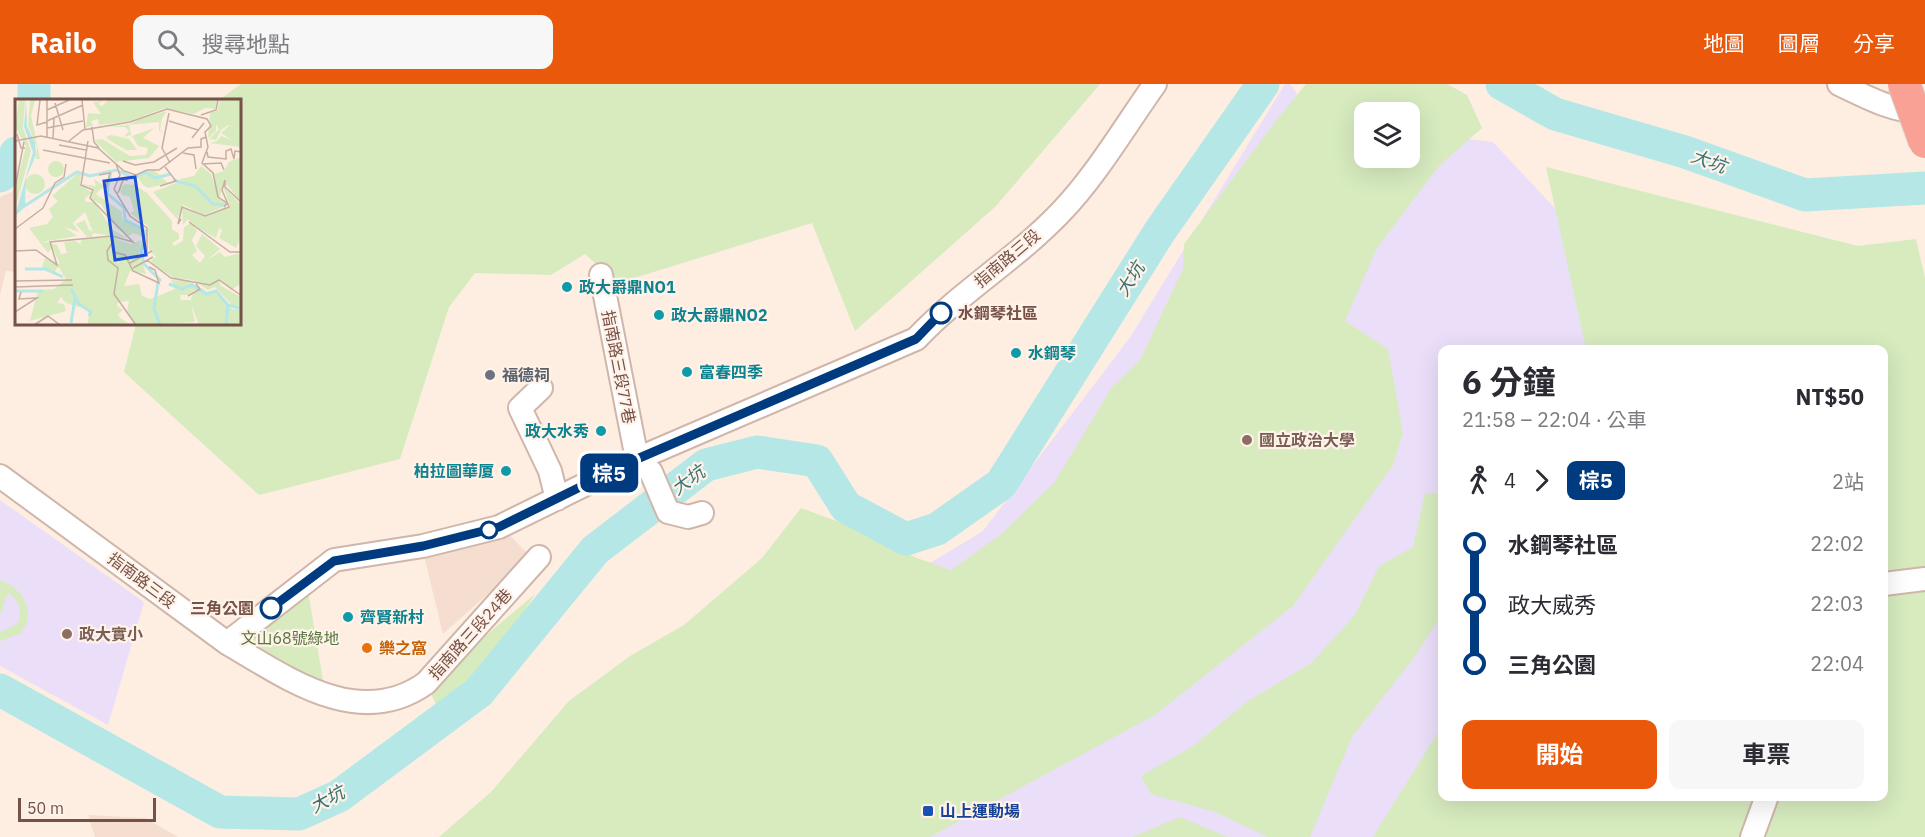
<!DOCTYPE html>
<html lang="zh-TW">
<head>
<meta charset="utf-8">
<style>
  :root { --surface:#fff; --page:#f7f7f7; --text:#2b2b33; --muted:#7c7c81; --accent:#ea580c }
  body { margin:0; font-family:"IBM Plex Sans","Noto Sans TC",sans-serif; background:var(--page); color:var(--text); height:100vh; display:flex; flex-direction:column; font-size:22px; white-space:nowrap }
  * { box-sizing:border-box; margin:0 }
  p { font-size:20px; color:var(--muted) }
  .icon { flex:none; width:33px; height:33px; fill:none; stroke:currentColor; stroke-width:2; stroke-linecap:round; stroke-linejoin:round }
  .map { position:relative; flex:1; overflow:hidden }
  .side { position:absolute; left:1438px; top:261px; width:450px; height:456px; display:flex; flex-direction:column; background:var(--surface); border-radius:12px; box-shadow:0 6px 24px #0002 }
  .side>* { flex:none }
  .badge { padding:0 12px; border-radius:9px; font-size:21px; line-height:39px }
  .buttons { position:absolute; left:1354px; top:18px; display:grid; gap:12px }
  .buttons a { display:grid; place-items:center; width:66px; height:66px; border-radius:12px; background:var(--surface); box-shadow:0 6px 24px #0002; font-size:30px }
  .scale { position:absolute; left:18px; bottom:15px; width:138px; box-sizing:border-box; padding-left:6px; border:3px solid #755147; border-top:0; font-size:16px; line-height:21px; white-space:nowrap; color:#755147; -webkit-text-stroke:4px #fff2e8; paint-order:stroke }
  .map>.badge { position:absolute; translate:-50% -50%; box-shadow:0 0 0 3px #fff }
  .legs { display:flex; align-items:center; gap:9px; height:66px; padding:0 24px; font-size:20px }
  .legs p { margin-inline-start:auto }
  .overview { display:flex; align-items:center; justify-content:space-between; height:102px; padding:0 24px }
  h1 { font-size:33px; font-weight:700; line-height:45px }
  .action { display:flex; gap:12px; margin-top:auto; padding:12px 24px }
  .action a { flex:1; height:69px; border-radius:12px; background:var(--accent); color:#fff; font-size:24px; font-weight:700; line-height:69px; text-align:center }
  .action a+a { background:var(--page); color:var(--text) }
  ul { padding:0 24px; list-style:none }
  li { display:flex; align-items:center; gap:21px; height:60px; font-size:22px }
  li i { display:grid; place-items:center; width:9px; height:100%; margin:0 8px; background:currentColor }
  li i::after { content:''; width:15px; height:15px; margin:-8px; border:4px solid; border-radius:50%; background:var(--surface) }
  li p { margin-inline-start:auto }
  li:first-child i { background:linear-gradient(#0000 50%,currentColor 0) }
  li:last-child i { background:linear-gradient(currentColor 50%,#0000 0) }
  header { display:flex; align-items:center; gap:36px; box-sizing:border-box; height:84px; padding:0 30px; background:var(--accent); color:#fff }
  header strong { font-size:28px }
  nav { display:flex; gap:33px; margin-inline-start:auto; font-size:21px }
  .search { width:420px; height:54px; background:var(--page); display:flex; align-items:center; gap:15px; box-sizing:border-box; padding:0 21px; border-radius:12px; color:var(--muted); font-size:22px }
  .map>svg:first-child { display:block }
</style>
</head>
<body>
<header>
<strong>Railo</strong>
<div class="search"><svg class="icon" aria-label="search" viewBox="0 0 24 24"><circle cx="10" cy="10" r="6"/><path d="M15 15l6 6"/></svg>搜尋地點</div>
<nav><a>地圖</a><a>圖層</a><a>分享</a></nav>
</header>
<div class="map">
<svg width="1925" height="753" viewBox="0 0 1925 753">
  <rect width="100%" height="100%" fill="#fdeee1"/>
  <path fill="#f5decf" d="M16 103V188L6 187 0 211V113L12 108Z
    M504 445 530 472 443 550 424 472Z
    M88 731 145 734 178 753H95Z"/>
  <path fill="#ebdef9" d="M1285 0H1290L1381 128 1449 53 1493 58 1675 253 1672 265 1443 266V712H1884L1925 753H587L907 493 983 447 1131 252Z
    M0 416 144 518 108 641 0 582Z"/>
  <path fill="#d7ebbf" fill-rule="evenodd" d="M241 0H1100L996 122 855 247 812 139 618 199 585 170 551 191 475 189 449 223 400 375 259 411 124 288 136 240H240V16H219Z
    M1306 0H1447L1467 11 1482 44 1439 82 1377 164 1345 237 1388 265 1403 349 1393 381 1293 522 1155 631 930 753H439L491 708 569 617 630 572 684 541 762 474 801 424 861 446 914 473 951 486 1000 451 1054 399 1112 303 1140 276 1183 185 1184 160 1274 39ZM1365 28H1410V74H1365Z
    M1546 83 1858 162 1916 155 1925 194V753H1373L1443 640V712H1884V266L1586 265Z
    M1425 409 1443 410V528L1413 575 1352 653 1310 753H1268L1215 728 1151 710 1141 692 1193 662 1248 617 1311 579 1355 531 1379 482 1413 463Z
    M0 496C23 504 38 529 20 550L0 557V548L17 540C23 529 19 515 8 509L0 531V507H3L0 506Z
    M308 507 323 596C306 591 257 572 252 555L261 543Z
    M535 510 490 582 440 629 430 608 490 548Z
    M1180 733 1228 753H1132Z"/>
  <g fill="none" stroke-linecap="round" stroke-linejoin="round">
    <path stroke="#b5e7e7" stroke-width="33" d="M34 0V16
      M1502 0 1555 30 1685 68 1805 111 1925 104
      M0 92 7 87 16 69
      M0 606 220 728 299 730 339 712 479 608 595 466 706 381 757 368 817 377 846 423 906 455 937 445 1001 400 1160 147 1263 0"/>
    <defs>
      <path id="minor" d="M1839 0C1868 14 1892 27 1925 29
        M601 191 637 375 651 388 668 428 688 433 702 429
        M541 304 520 324 550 387 557 415
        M0 392 227 559 334 476 423 462 499 443 637 375 916 255C960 208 1016 175 1060 129 1096 92 1125 42 1155 0
        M1884 500 1925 495
        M227 559C287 594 359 647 426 599L539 473
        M1752 753 1767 712"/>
    </defs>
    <use href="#minor" stroke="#d0b6aa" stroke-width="26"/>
    <use href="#minor" stroke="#fff" stroke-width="22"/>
    <defs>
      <path id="highway-bridge" d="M1904 0 1925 58"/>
    </defs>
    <use href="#highway-bridge" stroke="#d8cecb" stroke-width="34" stroke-linecap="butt"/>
    <use href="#highway-bridge" stroke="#faa195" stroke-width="32"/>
  </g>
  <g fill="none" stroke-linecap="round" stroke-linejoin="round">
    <defs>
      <path id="line-1" d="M271 524 334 477 423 462 499 443 637 375 916 255 941 229"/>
    </defs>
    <use href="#line-1" stroke="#fff" stroke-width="14"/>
    <use href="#line-1" stroke="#003b80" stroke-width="9"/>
  </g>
  <g fill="#0f9aa8" stroke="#fff2e8" stroke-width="2">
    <circle cx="567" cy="203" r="6"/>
    <circle cx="659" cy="231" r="6"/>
    <circle cx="1016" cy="269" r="6"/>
    <circle cx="687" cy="288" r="6"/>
    <circle cx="601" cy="347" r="6"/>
    <circle cx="506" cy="387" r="6"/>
    <circle cx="348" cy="533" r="6"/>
  </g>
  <g fill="#fff" stroke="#003b80" stroke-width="3">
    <circle cx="941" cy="229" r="10"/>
    <circle cx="489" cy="446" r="8"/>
    <circle cx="271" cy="524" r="10"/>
  </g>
  <circle fill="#6b7280" stroke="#fff2e8" stroke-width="2" cx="490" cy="291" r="6"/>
  <g fill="#8d6e63" stroke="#fff2e8" stroke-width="2">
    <circle cx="1247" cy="356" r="6"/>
    <circle cx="67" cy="550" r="6"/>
  </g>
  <circle fill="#e8710a" stroke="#fff2e8" stroke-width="2" cx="367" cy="564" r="6"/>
  <rect fill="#1a4fb4" stroke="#fff2e8" stroke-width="2" x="922" y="721" width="12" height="12" rx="3"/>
  <g text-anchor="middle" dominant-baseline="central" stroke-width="4.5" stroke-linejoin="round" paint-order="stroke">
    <g font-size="16" fill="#755147" stroke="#fff2e8">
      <text transform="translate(1007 174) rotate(-40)">指南路三段</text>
      <text transform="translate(619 283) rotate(79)">指南路三段77巷</text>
      <text transform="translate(142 496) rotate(37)">指南路三段</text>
      <text transform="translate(470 550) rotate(-48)">指南路三段24巷</text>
    </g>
    <g font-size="16" font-weight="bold" fill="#0d838f" stroke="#fff2e8" text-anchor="start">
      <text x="579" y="203">政大爵鼎NO1</text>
      <text x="671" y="231">政大爵鼎NO2</text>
      <text x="1028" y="269">水鋼琴</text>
      <text x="699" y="288">富春四季</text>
      <text x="589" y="347" text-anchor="end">政大水秀</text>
      <text x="494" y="387" text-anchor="end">柏拉圖華厦</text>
      <text x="360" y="533">齊賢新村</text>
    </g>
    <g font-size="16" font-weight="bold" fill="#755147" stroke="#fff2e8" text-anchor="start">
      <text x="958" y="229">水鋼琴社區</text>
      <text x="254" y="524" text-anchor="end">三角公園</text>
    </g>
    <g font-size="16" font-weight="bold" fill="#5b616d" stroke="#fff2e8" text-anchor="start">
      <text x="502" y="291">福德祠</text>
    </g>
    <g font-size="16" font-weight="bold" fill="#785e54" stroke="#fff2e8" text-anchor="start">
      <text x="1259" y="356">國立政治大學</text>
      <text x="79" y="550">政大實小</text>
    </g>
    <g font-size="16" fill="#55753c" stroke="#fff2e8">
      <text x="290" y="554">文山68號綠地</text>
    </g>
    <g font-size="16" font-weight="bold" fill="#c56008" stroke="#fff2e8" text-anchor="start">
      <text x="379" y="564">樂之窩</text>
    </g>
    <g font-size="16" font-weight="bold" fill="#164399" stroke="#fff2e8" text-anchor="start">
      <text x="940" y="727">山上運動場</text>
    </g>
    <g font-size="18" font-style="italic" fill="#387374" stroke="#fff2e8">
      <text transform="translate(1709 77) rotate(20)">大坑</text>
      <text transform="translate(1130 195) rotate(-58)">大坑</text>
      <text transform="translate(688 396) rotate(-36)">大坑</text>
      <text transform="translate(327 715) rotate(-28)">大坑</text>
    </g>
  </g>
  <g transform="translate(15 15)">
    <rect width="226" height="226" fill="#fdeee1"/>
    <path d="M4 1H10L8 29 16 52 0 110V91L11 47 0 28ZM15 1H20L16 16 25 60H21L22 48 13 26ZM93 1H202L200 10 191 9 178 15 150 9 115 22 84 26 83 20 76 22 78 27 71 28 73 14 86 15 78 3 88 2 83 5 87 7ZM205 1H226V48L194 44 202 42 206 37 217 41 206 34 214 27 223 30 213 26 206 31 201 41 194 40 204 30 201 25V32L193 39 195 14 202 12ZM152 12 147 19 145 31 149 34 144 32V23L114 26 116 36 109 38 114 32 110 28H90L113 26 128 19ZM139 29 128 39 144 47 134 59 101 63 79 41 87 40 115 57 131 56 133 49 123 47 117 37ZM96 36 114 40 122 51H111L94 41 91 38ZM226 58V104L210 83 204 100 215 105 189 116 168 106 162 120 138 93 166 82 178 88 164 80 179 77 186 67 196 75 199 85V75L209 72 214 63ZM33 70a8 8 0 1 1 16 0a8 8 0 1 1-16 0ZM133 71 140 72 153 84 133 89 128 86 122 77ZM62 75H66L65 85 77 94 70 99 71 103H79L97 130 112 139 78 134 77 138H72L61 125 70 121 74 131 78 133 70 113 58 124 64 133 49 128 62 137 32 142 27 144 33 143 37 148 33 154 14 129 32 125 38 118 34 110 43 102 37 97ZM10 85a10 10 0 1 1 20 0a10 10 0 1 1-20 0ZM79 80 89 87 81 95 107 113V121L128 132V138L118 134 114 137 101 129 86 105 76 100 79 90 67 85 81 87ZM109 85 120 86 132 94 157 122V130L164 135V140L157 144 159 147 168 142 169 128 176 124 173 120 168 126 167 109 188 117 215 108 208 87 226 106V138L221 149 204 139 207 131 204 129 201 139 179 127 182 132 177 141 182 152 177 156 185 164 190 157 181 147 187 135 205 150 192 161 205 153 210 158 226 154 225 185 216 191 205 180 195 187 204 182 206 187 226 198V208L217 206 200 188 193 191 178 181 160 179 138 166 136 161 141 158 134 151 133 127 115 114 119 112 115 98 107 96 105 91ZM96 138 116 145 126 141 124 155 131 175 115 172 109 187 124 185 127 197 135 200 160 190 156 181 173 182 184 188 173 196H165L166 201H175L180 223 122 226 112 213 114 202 103 203 102 207 108 211 103 215 105 219 113 224 73 226 74 211 51 204 46 198 42 204 49 205 51 212 15 222 23 191 39 190 51 180 43 167 40 173 27 168 30 159 45 165 35 144 42 146 46 155 52 154 49 143 60 142 69 147 65 144 68 140ZM187 189 193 194 201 192 217 210 226 211V224L212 226 211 218 210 226H184L175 203 178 194Z" fill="#d7ebbf"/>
    <path d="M11 1 12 27 20 44 21 56 11 79 10 108 0 117 18 53 9 28Z" fill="#b5e7e7"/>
    <path fill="none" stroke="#b5e7e7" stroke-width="3" d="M96 72 92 94 109 109 110 121 131 132 126 152 129 165 146 182M158 81 180 87 198 105 210 106M8 108 62 73 75 77 101 71 119 79 130 73 140 79 156 75M10 170H30L48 178M143 184 139 209 145 226M154 185 167 190 177 186 191 195 201 192 213 206 227 210M56 190 64 205 76 213 74 217M1 192H28M56 224 60 200M211 226 213 206"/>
    <path fill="none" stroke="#c7afa3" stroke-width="1.5" d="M25 1 22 26 32 23M67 1 70 30M40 4 48 31M32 11 54 1M154 14 147 49 155 64M186 16 201 11 203 1M32 22 68 6M154 22 183 31M77 28 79 43 84 49M32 29 68 22M2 35 6 49H10M32 38V1M177 39 189 24M38 40 39 18M0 42 26 37 83 49 109 72 121 76 132 71H144L173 49 186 48V40L191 38M54 42 68 31 115 23 152 10 192 20 196 27 190 33 193 48 187 64 198 74 203 98 212 104 209 108M44 46 71 51M28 51 95 64M192 53 193 58 211 60V52L216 50 219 60 220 52 227 53M168 54 179 56 181 70M108 62 120 66 139 63 162 49M101 65 105 76 99 90 115 117 132 129V153M187 65 206 64 209 71M84 76 95 74 91 89M145 87 161 82 150 68M0 89 9 43M103 94 108 81H113M166 120 163 125 167 108 190 117 214 108 207 91 210 81V88L227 104M174 123 215 153H227M0 130 28 109 40 84 49 78 51 65M0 152 21 151 42 166 35 143 97 137 118 143 75 99 78 91 66 86 73 42M132 161 156 179 195 186 204 181 227 197M115 164 137 152M118 169 138 158M0 182 57 181M0 188 58 186M173 197 185 190 181 185M0 213 22 199 4 200 6 193M19 226 33 217 45 226M121 226 99 195 103 169 93 161 92 152 97 144 98 153 110 156 118 172 144 184 140 171 134 168"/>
    <path fill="#1d4ed8" fill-opacity="0.15" stroke="#1d4ed8" stroke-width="3" d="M120 78 131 156 100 161 89 82Z"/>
    <rect width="226" height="226" fill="none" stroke="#755147" stroke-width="3"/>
  </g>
</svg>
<div class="buttons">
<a><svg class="icon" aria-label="layers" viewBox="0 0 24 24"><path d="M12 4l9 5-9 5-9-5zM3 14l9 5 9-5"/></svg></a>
</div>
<div class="scale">50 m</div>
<b class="badge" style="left:609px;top:389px;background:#003b80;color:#fff">棕5</b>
<section class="side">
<div class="overview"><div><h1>6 分鐘</h1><p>21:58 – 22:04 · 公車</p></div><b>NT$50</b></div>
<div class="legs"><svg class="icon" aria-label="walk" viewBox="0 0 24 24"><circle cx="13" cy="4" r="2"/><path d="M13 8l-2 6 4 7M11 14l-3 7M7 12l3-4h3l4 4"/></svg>4<svg class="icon" aria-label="forward" viewBox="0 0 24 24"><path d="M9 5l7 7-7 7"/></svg><b class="badge" style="background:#003b80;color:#fff">棕5</b><p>2站</p></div>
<ul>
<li><i style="color:#003b80"></i><b>水鋼琴社區</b><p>22:02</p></li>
<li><i style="color:#003b80"></i><span>政大威秀</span><p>22:03</p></li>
<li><i style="color:#003b80"></i><b>三角公園</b><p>22:04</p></li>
</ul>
<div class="action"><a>開始</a><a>車票</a></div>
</section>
</div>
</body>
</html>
